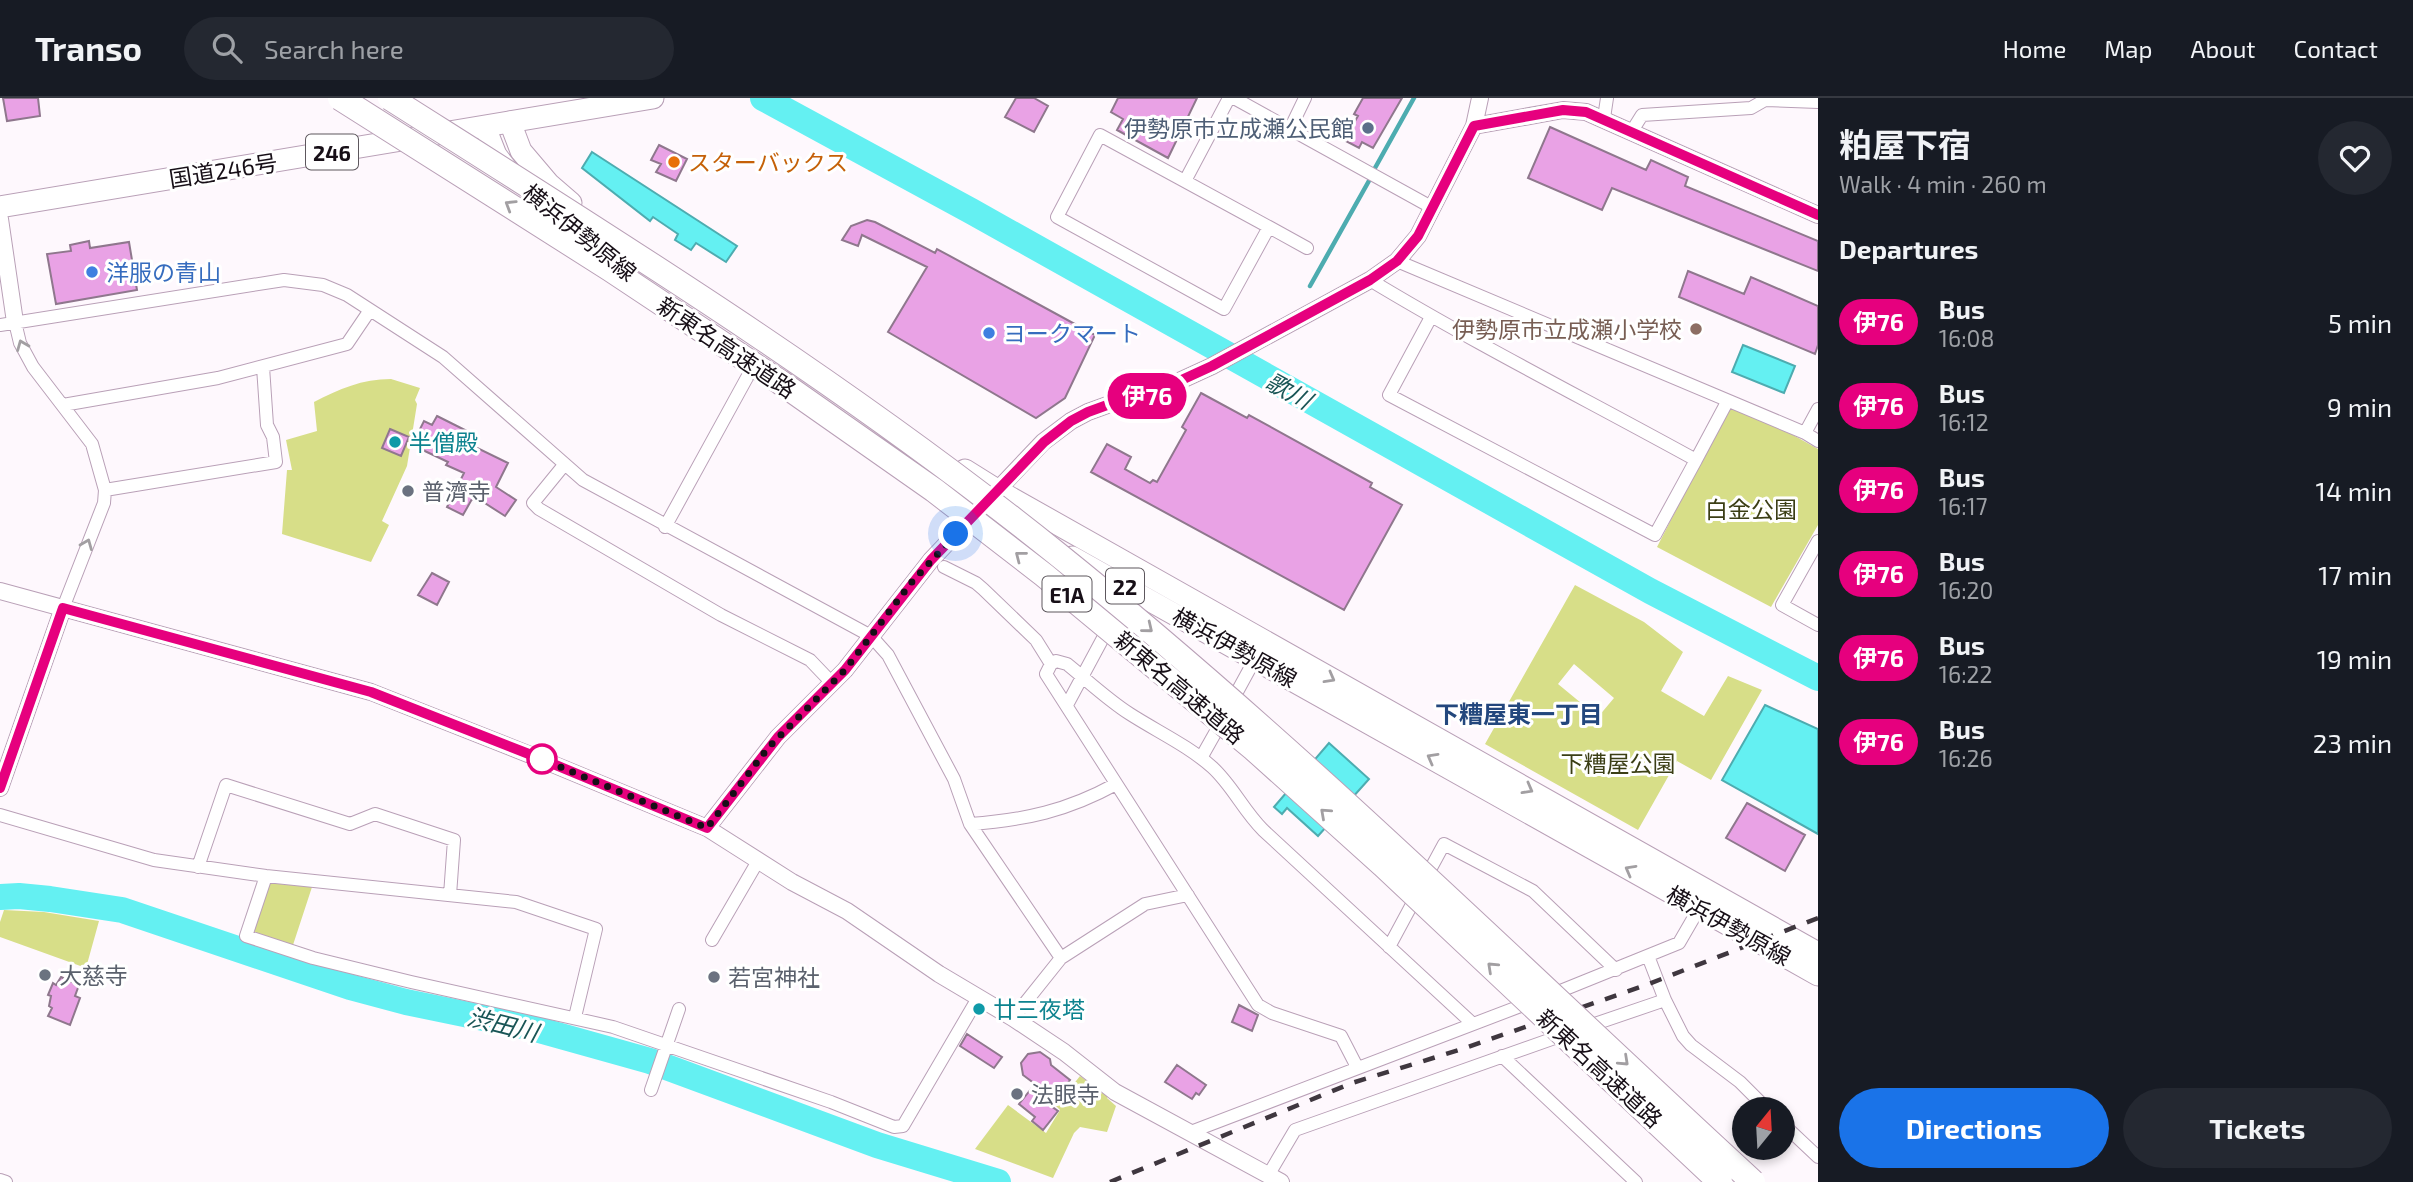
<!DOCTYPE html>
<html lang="en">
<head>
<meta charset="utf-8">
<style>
  :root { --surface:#171b24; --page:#242831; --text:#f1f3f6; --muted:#9ea1a6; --line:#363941; --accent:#1a73e8 }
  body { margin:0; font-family:"Exo 2","Noto Sans JP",sans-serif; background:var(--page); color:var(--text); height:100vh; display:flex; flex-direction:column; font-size:26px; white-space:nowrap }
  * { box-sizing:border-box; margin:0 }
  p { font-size:23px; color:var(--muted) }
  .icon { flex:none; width:38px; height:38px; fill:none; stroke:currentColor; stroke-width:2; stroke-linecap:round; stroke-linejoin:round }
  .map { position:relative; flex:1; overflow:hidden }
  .drawer { display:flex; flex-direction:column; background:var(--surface); width:595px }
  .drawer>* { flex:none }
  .badge { padding:0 14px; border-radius:23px; font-size:24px; line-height:46px }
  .needle { width:46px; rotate:18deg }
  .fabs { position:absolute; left:1732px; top:999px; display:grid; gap:14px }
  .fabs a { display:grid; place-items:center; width:63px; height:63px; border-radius:50%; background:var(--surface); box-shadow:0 4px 10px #0003; font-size:35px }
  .you { position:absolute; width:35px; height:35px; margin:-18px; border:5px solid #fff; border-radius:50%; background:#1a73e8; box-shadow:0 0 0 10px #1a73e833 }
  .map>.badge { position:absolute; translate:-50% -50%; box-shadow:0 0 0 4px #fff }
  h2 { padding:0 21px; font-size:26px; line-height:63px }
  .round { display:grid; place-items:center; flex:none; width:74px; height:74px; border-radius:37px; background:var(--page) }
  .headline { display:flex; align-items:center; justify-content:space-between; height:119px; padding:0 21px }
  h1 { font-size:33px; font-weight:700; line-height:52px }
  .cta { display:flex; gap:14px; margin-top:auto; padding:14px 21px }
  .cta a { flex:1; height:80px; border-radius:42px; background:var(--accent); color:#fff; font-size:28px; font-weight:700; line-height:80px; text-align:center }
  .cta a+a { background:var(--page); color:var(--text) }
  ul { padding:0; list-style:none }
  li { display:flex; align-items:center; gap:21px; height:84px; padding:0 21px }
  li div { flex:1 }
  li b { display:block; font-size:26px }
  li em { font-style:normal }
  li .badge { min-width:77px; font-weight:700; text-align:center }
  header { display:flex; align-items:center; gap:42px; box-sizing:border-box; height:98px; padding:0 35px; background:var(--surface); border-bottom:2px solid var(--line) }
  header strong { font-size:33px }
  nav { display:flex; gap:38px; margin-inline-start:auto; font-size:24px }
  .search { width:490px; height:63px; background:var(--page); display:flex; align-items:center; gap:18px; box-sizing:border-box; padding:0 24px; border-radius:38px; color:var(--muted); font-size:26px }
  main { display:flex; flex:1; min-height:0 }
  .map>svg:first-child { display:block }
</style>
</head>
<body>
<header>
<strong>Transo</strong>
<div class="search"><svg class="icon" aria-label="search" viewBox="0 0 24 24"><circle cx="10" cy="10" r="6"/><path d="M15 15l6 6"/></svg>Search here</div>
<nav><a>Home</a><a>Map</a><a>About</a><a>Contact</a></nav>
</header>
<main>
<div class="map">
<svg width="1818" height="1084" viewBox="0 0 1818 1084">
  <rect width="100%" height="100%" fill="#fef8fd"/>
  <path fill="#d7de88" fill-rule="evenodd" d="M391 281 420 290 415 302 417 306 407 368 382 423 389 427 371 464 282 436 287 372H292L286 342 317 333 314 304C339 291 362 281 391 281Z
    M1729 309 1793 337 1818 351V427L1771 509 1657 449Z
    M1575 487 1644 524 1683 554 1661 593 1704 618 1728 578 1762 592 1711 682 1677 663 1638 732 1485 646ZM1574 566 1614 600 1598 619 1558 586Z
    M270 785 312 789 292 850 258 837 253 832Z
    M4 812 44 814 99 823 86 870 0 839V824Z
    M1080 978 1108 998 1107 1000 1116 1008 1107 1034 1080 1029 1074 1035 1053 1080 975 1051 1008 1007 1046 1035 1060 1012 1056 1008Z"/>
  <path fill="#64f0f2" stroke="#4dacb0" stroke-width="2" d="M592 54 737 148 726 164 696 145 691 152 675 142 678 136 653 119 650 123 582 70Z
    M1743 247 1795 268 1784 295 1732 274Z
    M1765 607 1818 631V736L1722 682Z
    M1329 645 1369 681 1318 738 1287 710 1282 716 1274 709Z"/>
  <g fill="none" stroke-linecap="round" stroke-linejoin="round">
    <path stroke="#4dacb0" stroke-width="4.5" d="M1375 70 1414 0
      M1310 188 1370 81"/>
    <path stroke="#64f0f2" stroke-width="26" d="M763 0 971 113 1650 493 1818 580
      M0 799 19 798 50 801 122 812 350 889 406 904 532 930 650 963 877 1047 998 1084"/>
  </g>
  <path fill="#e9a2e5" stroke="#8f778d" stroke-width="2" d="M3 0H38L40 18 7 23Z
    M1016 0H1034L1048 8 1034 34 1005 19Z
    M1118 0H1197L1168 60 1117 32 1123 21 1111 14Z
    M1363 0H1402L1373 50 1362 44 1359 50 1344 42 1358 18 1354 16Z
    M1550 29 1646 72 1651 62 1688 79 1685 88 1818 143V173L1612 90 1602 112 1528 80Z
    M659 47 687 61 676 83 656 74 661 66 651 62Z
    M867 122 875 124 935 155 937 151 1095 237 1065 300 1036 320 888 234 927 169 862 137 858 148 842 142 851 128Z
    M89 143 90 150 129 144 137 192 56 206 47 156 71 153 70 147Z
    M1688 173 1744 196 1751 179 1818 208V247L1815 256 1679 199Z
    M1201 295 1247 320 1249 317 1372 385 1370 389 1402 407 1344 512 1091 374 1107 346 1131 359 1125 371 1150 385 1153 382 1157 384 1186 332 1182 329Z
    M437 318 475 337 471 347 508 365 496 389 516 402 505 418 480 402 478 404 472 401 463 417 447 409 464 375 446 367 448 364 412 347 424 323 432 327Z
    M390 331 409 339 401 358 382 350Z
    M432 475 449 484 437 507 418 497Z
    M1747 705 1805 737 1785 773 1726 740Z
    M61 879 79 887 75 898 80 900 70 927 48 918 52 910 49 908 51 898 48 897 53 885 56 887Z
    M1239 907 1258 917 1252 933 1232 924Z
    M967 936 1002 959 994 970 960 948Z
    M1040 954 1050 961 1051 967 1070 982 1051 1008 1058 1013 1043 1032 1032 1023 1035 1019 1019 1006 1035 986 1023 977 1021 965 1028 956Z
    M1177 967 1206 987 1199 997 1196 995 1192 1001 1165 984Z"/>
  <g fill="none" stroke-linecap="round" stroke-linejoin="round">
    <defs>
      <path id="minor" d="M1234 0 1433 110
        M1604 20 1607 0
        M1290 31 1305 0
        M1632 33 1642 17 1751 10 1765 2 1818 4
        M1100 37 1269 129 1224 211 1057 119Z
        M1185 83 1229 0
        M1269 129 1307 150
        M1397 163 1805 335 1818 343
        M1370 182C1476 246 1587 302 1696 362L1655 437 1389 297 1431 219
        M15 224 20 245 33 269 92 346 105 392 104 405 63 510
        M0 227 284 182 323 187 347 197 443 259 583 382 871 538 888 557 954 681 970 726 1061 860
        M63 307 218 280 347 246 370 212
        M1805 335 1818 311
        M1696 362 1727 304
        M564 367 533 405 539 411 721 517 810 562 832 585
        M105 392 276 364 273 339 267 327 263 269
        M665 429 755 265
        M1818 443 1782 507 1818 527
        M944 469 976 485 983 491 1036 542 1051 566 1046 576 1258 907 1272 915 1341 938 1357 969
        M1051 566 1056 563 1067 566C1088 583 1108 602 1130 616 1158 634 1187 647 1212 669 1232 687 1243 712 1263 732L1473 926
        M1231 605 1255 561
        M1067 607 1110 527
        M1201 660 1223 621
        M0 717 154 762 266 778 516 804 596 831 575 919
        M970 726C1025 722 1067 713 1116 686
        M198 769 226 687 350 726 375 716 454 742 450 797
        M266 778 246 838 313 860 411 884 613 929 831 1004 894 1029 903 1028 978 900
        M1425 781 1444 746 1533 793 1616 872
        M712 842 758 763
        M1389 849 1417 797
        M1648 858 1665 902 1683 938 1691 947 1740 984 1768 1012
        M1548 898 1679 845 1701 807
        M1013 920 1061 860 1145 806 1188 797
        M1583 930 1665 902
        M1502 958 1636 1084
        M651 992 679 911
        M1783 1026 1818 1059
        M1188 1035 1531 904
        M1269 1076 1295 1032 1566 936
        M0 1082 6 1084"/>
      <path id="tertiary" d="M1474 28 1480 0
        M0 121 15 224
        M0 493 371 594 533 658 707 730 792 784 847 813 939 876 1013 920 1064 954 1115 994 1281 1084
        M0 690 63 510
        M707 730 778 639 845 572 931 462 1043 344 1071 323 1088 314 1110 306 1151 296 1212 268 1370 182 1397 163 1418 138 1474 28 1563 12 1586 14 1818 117"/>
      <path id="primary" d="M510 24 521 53 549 86 571 105
        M485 29 496 57 509 74
        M545 109 598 153
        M965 372 997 392 1818 855
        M1072 459 1818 877"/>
      <path id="trunk" d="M0 109 653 0"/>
    </defs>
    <use href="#minor" stroke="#b9a0b7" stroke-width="14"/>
    <use href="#tertiary" stroke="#b9a0b7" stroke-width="18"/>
    <use href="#primary" stroke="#b9a0b7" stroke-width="23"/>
    <use href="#trunk" stroke="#b9a0b7" stroke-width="23"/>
    <use href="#minor" stroke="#fff" stroke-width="12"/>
    <use href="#tertiary" stroke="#fff" stroke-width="16"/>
    <use href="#primary" stroke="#fff" stroke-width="21"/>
    <use href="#trunk" stroke="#fff" stroke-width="21"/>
    <path stroke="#3f373f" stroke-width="4.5" stroke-dasharray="12 12" stroke-linecap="butt" d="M1110 1084 1352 985 1459 952 1646 887 1818 820"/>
    <defs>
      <path id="motorway-bridge" d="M340 0 610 171 780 284 934 392 1044 477 1254 651 1383 767 1720 1084
        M390 0C617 144 846 286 1056 455 1300 651 1522 872 1753 1084"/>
    </defs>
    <use href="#motorway-bridge" stroke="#b9a0b7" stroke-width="26" stroke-linecap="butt"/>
    <use href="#motorway-bridge" stroke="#fff" stroke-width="24"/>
  </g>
  <defs><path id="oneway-chevron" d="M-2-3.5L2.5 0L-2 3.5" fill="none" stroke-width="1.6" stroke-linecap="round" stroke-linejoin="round" transform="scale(1.75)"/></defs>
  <g stroke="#a29fa2">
    <use href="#oneway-chevron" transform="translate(510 107) rotate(-148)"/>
    <use href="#oneway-chevron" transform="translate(22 247) rotate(-112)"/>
    <use href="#oneway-chevron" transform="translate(87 446) rotate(-68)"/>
    <use href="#oneway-chevron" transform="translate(1020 458) rotate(-142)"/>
    <use href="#oneway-chevron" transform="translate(1148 530) rotate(39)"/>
    <use href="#oneway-chevron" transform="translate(1330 580) rotate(29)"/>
    <use href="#oneway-chevron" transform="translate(1432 660) rotate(-151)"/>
    <use href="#oneway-chevron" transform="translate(1528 691) rotate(29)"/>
    <use href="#oneway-chevron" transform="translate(1325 715) rotate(-138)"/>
    <use href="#oneway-chevron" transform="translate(1630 772) rotate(-151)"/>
    <use href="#oneway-chevron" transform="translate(1492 869) rotate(-137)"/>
    <use href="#oneway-chevron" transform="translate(1624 963) rotate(43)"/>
  </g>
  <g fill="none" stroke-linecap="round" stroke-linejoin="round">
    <defs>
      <path id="line" d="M0 690 63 510 371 594 534 658 707 730 778 639 845 572 931 462 1044 344 1071 323 1088 314 1110 306 1151 296 1212 268 1370 182 1397 163 1418 138 1474 28 1563 12 1586 14 1818 117"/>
    </defs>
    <use href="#line" stroke="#fff" stroke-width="16"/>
    <use href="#line" stroke="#e6007e" stroke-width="10"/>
    <path stroke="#170f17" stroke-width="7" stroke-dasharray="0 12.6" d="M542 661 534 658 707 730 768 650 845 572 911 485 956 436"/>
  </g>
  <circle fill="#5c6f8a" stroke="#fff" stroke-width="2.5" cx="1368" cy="30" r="7"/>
  <circle fill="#e8710a" stroke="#fff" stroke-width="2.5" cx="674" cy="64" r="7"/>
  <g fill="#3f7fe0" stroke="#fff" stroke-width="2.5">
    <circle cx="92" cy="174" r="7"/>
    <circle cx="989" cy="235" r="7"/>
  </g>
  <circle fill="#8d6e63" stroke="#fff" stroke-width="2.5" cx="1696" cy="231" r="7"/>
  <g fill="#0f9aa8" stroke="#fff" stroke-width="2.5">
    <circle cx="395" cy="344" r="7"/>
    <circle cx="979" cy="911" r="7"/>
  </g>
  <g fill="#6b7280" stroke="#fff" stroke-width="2.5">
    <circle cx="408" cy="393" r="7"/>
    <circle cx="45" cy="877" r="7"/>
    <circle cx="714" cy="879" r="7"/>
    <circle cx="1017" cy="996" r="7"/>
  </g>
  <circle fill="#fff" stroke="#e6007e" stroke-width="3.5" cx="542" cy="661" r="14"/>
  <g text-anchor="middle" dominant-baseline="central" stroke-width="6" stroke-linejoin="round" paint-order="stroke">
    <g fill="#fff" stroke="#5d575d" stroke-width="2">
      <rect x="306" y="36.5" width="52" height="35" rx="5"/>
      <rect x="1106" y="470.5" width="38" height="35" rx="5"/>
      <rect x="1042.5" y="478.5" width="49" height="35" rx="5"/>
    </g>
    <g font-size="21" font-weight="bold" fill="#170f17">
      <text x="332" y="54">246</text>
      <text x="1125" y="488">22</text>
      <text x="1067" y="496">E1A</text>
    </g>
    <g font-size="23" fill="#4e5e75" stroke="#fff" text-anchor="end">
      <text x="1354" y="30">伊勢原市立成瀬公民館</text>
    </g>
    <g font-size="23" fill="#c56008" stroke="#fff" text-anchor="start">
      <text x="688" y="64">スターバックス</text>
    </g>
    <g font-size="23" fill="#170f17" stroke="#fff">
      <text transform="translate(223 72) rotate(-9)">国道246号</text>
      <text transform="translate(580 134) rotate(39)">横浜伊勢原線</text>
      <text transform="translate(727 249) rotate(34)">新東名高速道路</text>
      <text transform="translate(1235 549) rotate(29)">横浜伊勢原線</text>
      <text transform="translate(1180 589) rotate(40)">新東名高速道路</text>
      <text transform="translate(1729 827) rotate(29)">横浜伊勢原線</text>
      <text transform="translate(1600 970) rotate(43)">新東名高速道路</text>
    </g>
    <g font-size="23" fill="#366cbe" stroke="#fff" text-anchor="start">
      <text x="106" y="174">洋服の青山</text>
      <text x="1003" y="235">ヨークマート</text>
    </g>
    <g font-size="23" fill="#785e54" stroke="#fff" text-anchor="end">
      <text x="1682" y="231">伊勢原市立成瀬小学校</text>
    </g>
    <g font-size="23" fill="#0d838f" stroke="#fff" text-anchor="start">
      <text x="409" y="344">半僧殿</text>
      <text x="993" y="911">廿三夜塔</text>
    </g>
    <g font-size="23" fill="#5b616d" stroke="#fff" text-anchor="start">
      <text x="422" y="393">普濟寺</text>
      <text x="59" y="877">大慈寺</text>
      <text x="728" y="879">若宮神社</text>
      <text x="1031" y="996">法眼寺</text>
    </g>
    <g font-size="23" fill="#3b3e15" stroke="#fff">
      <text x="1751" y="411">白金公園</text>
      <text x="1618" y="665">下糟屋公園</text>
    </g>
    <g font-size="24" font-style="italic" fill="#195556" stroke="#fff">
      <text transform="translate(1289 292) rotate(29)">歌川</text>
      <text transform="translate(503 926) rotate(14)">渋田川</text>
    </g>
    <g font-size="24" font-weight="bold" fill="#23477d" stroke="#fff">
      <text x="1519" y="615">下糟屋東一丁目</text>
    </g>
  </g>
</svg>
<div class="fabs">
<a><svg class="needle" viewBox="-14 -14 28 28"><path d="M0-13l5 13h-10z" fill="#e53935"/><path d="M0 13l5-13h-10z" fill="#9ea1a6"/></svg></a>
</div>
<div class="you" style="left:956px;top:436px"></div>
<b class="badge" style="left:1147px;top:298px;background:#e6007e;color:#fff">伊76</b>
</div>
<section class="drawer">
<div class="headline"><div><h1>粕屋下宿</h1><p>Walk · 4 min · 260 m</p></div><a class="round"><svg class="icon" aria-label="heart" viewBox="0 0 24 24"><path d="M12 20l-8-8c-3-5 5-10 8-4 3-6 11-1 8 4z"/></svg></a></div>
<h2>Departures</h2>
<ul>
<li><span class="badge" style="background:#e6007e;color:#fff">伊76</span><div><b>Bus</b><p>16:08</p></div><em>5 min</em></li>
<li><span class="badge" style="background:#e6007e;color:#fff">伊76</span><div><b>Bus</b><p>16:12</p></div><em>9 min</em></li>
<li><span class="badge" style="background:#e6007e;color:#fff">伊76</span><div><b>Bus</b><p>16:17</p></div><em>14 min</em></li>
<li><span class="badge" style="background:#e6007e;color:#fff">伊76</span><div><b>Bus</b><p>16:20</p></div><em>17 min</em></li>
<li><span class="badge" style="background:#e6007e;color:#fff">伊76</span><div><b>Bus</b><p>16:22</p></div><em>19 min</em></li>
<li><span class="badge" style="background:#e6007e;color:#fff">伊76</span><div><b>Bus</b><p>16:26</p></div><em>23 min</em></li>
</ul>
<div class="cta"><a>Directions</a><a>Tickets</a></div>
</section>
</main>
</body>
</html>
